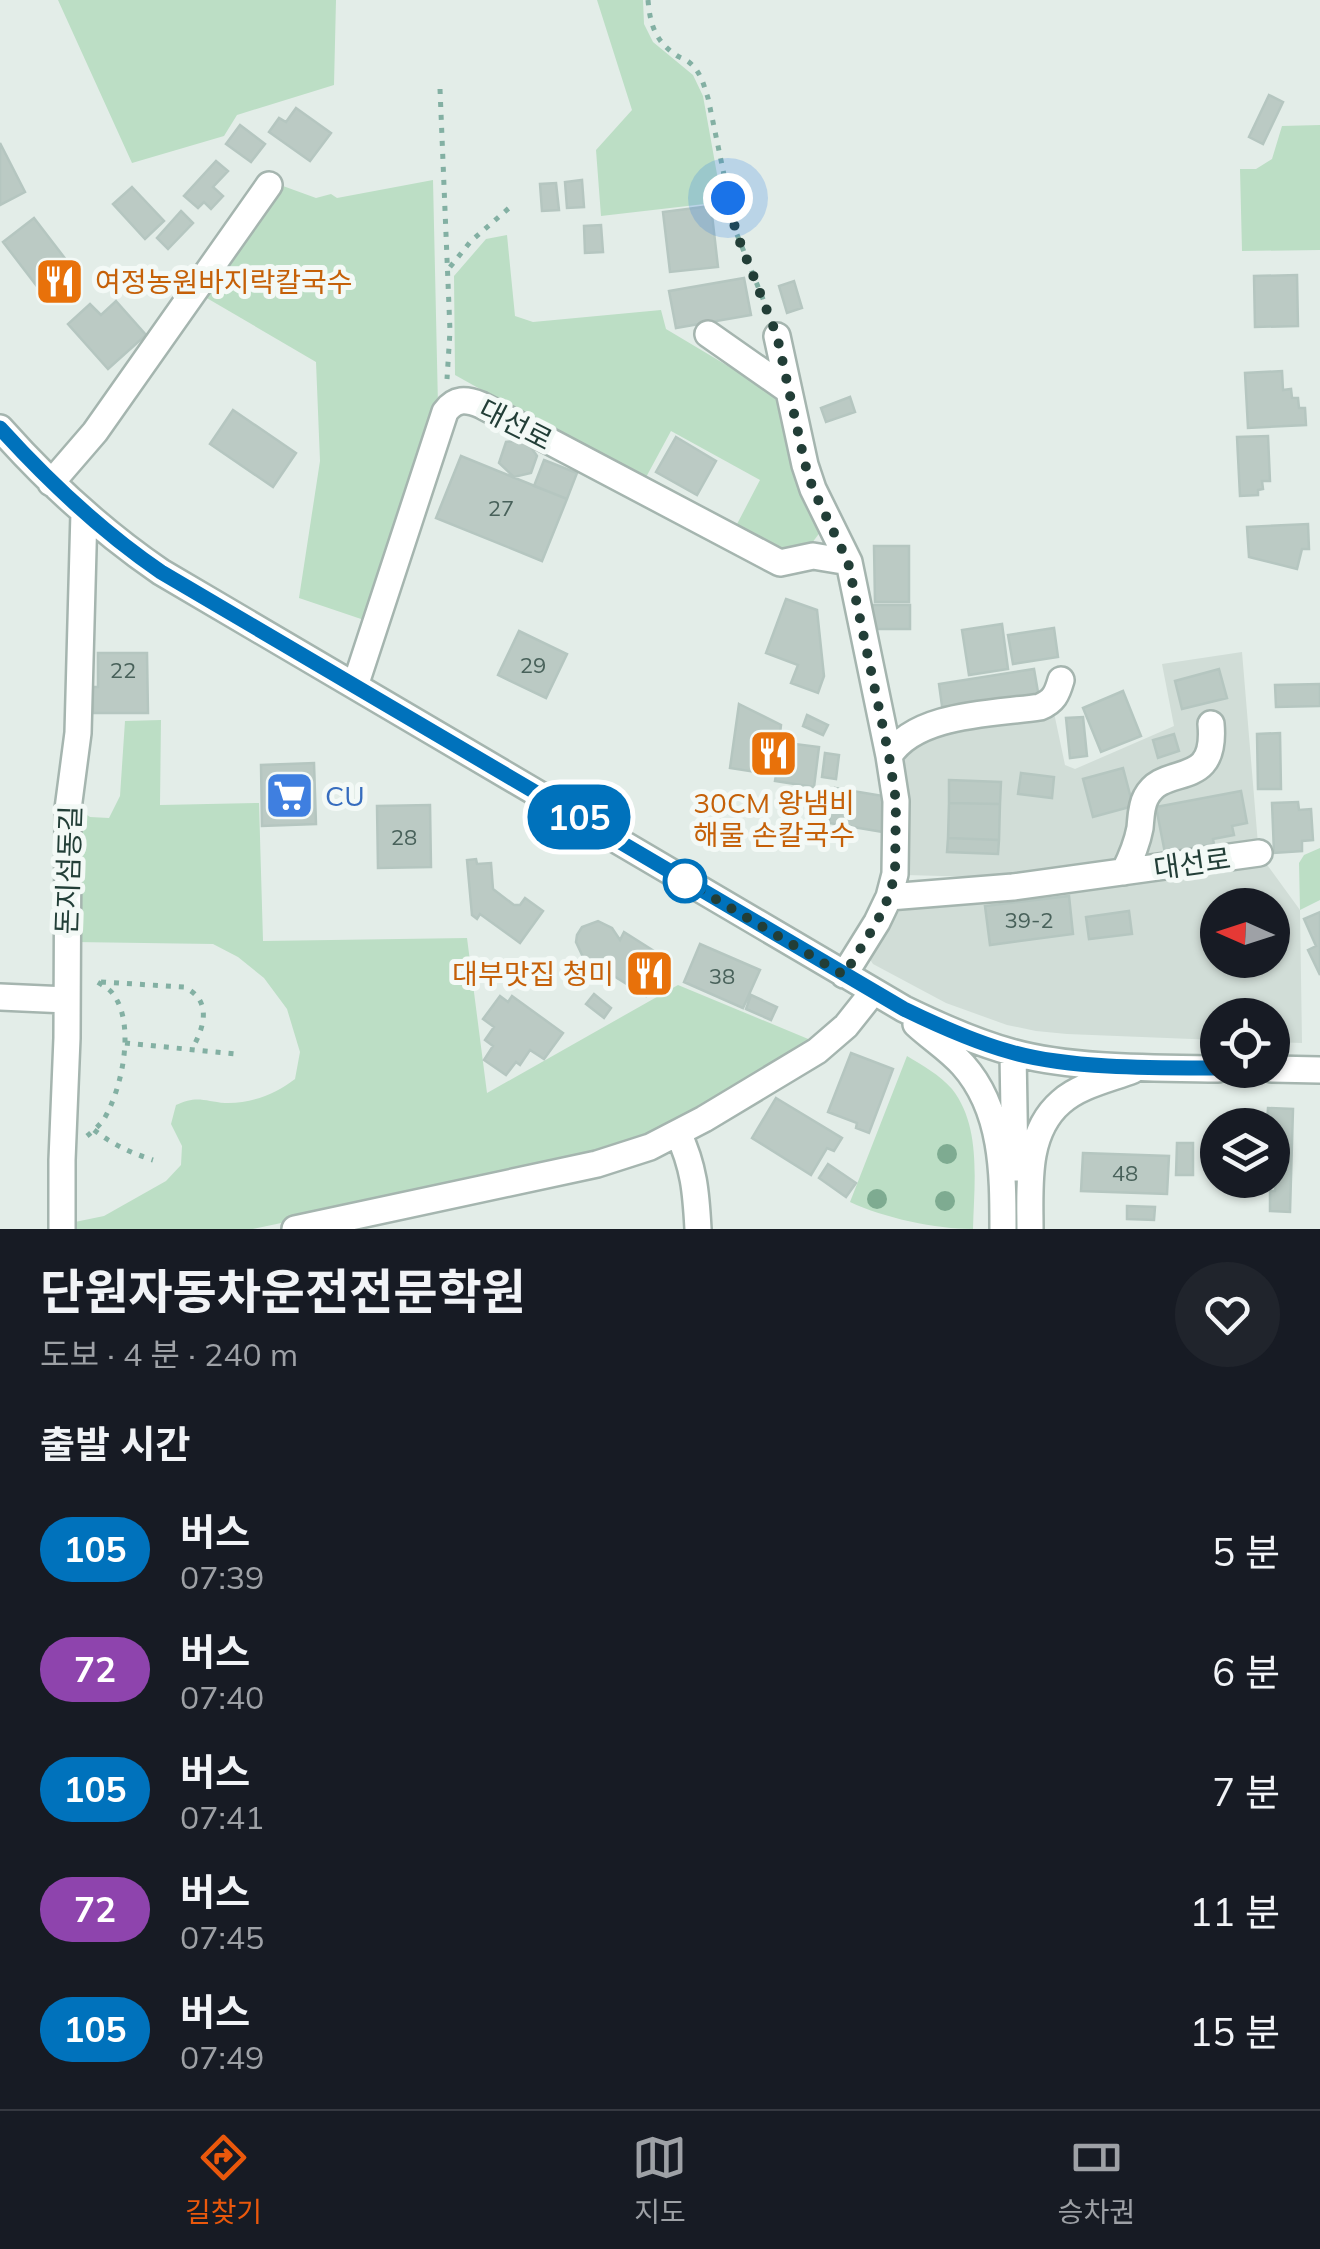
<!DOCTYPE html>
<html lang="ko">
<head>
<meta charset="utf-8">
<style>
  :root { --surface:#171b24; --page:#20242c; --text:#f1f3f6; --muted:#9ea1a6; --line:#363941; --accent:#ea580c }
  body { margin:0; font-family:Mulish,"Noto Sans KR",sans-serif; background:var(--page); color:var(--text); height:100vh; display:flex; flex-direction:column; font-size:38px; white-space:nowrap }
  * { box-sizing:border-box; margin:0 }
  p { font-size:32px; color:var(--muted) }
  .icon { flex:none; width:55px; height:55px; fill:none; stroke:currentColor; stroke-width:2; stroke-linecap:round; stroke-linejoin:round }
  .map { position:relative; height:1229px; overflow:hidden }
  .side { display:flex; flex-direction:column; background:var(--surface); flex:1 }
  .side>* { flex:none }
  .badge { padding:0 20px; border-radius:32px; font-size:35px; line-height:65px }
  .needle { width:65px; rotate:273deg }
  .tools { position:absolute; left:1200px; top:888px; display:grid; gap:20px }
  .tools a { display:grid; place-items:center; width:90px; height:90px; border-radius:50%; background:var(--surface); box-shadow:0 2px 8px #0004; font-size:50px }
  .you { position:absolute; width:50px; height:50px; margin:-25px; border:8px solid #fff; border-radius:50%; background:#1a73e8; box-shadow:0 0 0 15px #1a73e833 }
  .map>.badge { position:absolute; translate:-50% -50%; box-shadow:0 0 0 5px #fff }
  h2 { padding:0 40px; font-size:38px; line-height:90px }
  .round { display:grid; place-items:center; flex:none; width:105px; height:105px; border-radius:52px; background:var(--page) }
  .head { display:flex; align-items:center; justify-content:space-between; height:170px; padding:0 40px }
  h1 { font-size:48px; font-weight:700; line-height:75px }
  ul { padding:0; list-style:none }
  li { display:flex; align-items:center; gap:30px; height:120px; padding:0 40px }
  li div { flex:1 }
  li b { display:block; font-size:38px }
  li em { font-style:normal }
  li .badge { min-width:110px; font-weight:700; text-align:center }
  .menu { display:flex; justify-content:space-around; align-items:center; height:140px; border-top:2px solid var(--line); background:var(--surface); font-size:28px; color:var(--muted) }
  .menu a { display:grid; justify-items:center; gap:5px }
  .menu .on { color:var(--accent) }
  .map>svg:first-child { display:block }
</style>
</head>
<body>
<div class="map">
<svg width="1320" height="1229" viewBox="0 0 1320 1229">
  <rect width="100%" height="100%" fill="#e3ede8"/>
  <path fill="#d1ddd7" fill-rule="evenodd" d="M1242 652 1258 844 1013 878 906 875 900 752 919 735 1053 708 1065 765 1075 769 1174 726 1162 664Z
    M1265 862 1300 910 1302 1043 1273 1042 1272 1015H1218L1217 1040 1067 1034 1036 1031 1007 1025 946 1003 873 964 869 958V953L895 911ZM1218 905H1272V960H1218Z"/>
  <path fill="#bcdec5" d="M58 0H336L334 85 237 115 224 136 132 163Z
    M597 0H643L644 24 653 42 693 75 703 96 722 202 601 216 596 150 632 110Z
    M1320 125V250L1242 251 1240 169H1256L1272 159 1282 126Z
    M433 180 438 406 367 621 299 598 320 461 316 362 205 297 283 186 316 198 331 194 337 198Z
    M507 235 515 316 533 322 661 310 666 329 780 397 824 527 812 543 782 551 736 526 760 480 671 431 644 481 455 375 454 276 486 239Z
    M161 720 160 805 259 803 263 941 467 938 487 1093 678 985 813 1041 658 1134 630 1146 442 1189 253 1229H73L70 1223 104 1216 166 1181 181 1165 182 1146 171 1124 176 1105C196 1095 205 1101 225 1103 250 1104 276 1094 295 1079L300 1052 287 1009 264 978 238 957 213 944 75 942 78 809 90 817 109 818 120 796 125 721Z
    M1320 848V900L1300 910 1299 863 1304 855Z
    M907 1056C922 1065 940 1075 952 1089 982 1127 974 1184 973 1229 936 1229 884 1218 850 1202Z"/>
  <path fill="#bbcac4" stroke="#b5c6c0" stroke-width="2.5" d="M1269 95 1283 102 1263 144 1249 137Z
    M296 108 331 133 310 161 269 132 279 118 286 122Z
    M240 125 265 144 251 162 226 144Z
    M0 143 25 192 0 205Z
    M216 161 228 171 213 187 223 196 211 209 204 202 198 208 184 196Z
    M582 180 584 207 567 208 565 182Z
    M556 183 559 210 542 211 540 184Z
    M132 187 164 221 145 239 113 204Z
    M711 206 718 267 670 272 663 212Z
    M181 211 193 223 168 249 157 238Z
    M34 218 80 278 49 302 3 242Z
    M601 225 603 252 585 253 584 226Z
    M1297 275 1298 326 1255 327 1254 276Z
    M744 278 751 315 676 328 669 291Z
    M794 281 802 308 787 313 779 286Z
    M116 301 146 335 108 369 68 324 90 304 101 315Z
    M1282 371 1283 390 1291 389 1292 398H1298L1299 408H1305L1306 425 1248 428 1245 373Z
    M850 397 855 412 826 422 821 408Z
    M233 410 296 453 273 487 210 444Z
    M1268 436 1270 481H1262L1263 489 1258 490V495L1240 496 1237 437Z
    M676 437 716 461 697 495 656 472Z
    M526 440 537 456 531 473 514 477 499 463 506 442Z
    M461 456 567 499 542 561 436 518Z
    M544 460 577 473 567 499 534 486Z
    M1308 524 1309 549H1302L1297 569 1249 557 1247 527Z
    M874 546H909V602H875Z
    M786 599 817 610 824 676 818 693 791 683 798 665 766 653Z
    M870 605H910V629H871Z
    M1002 624 1008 669 969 675 962 630Z
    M1054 628 1058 657 1013 664 1008 635Z
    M519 631 567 654 546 698 498 675Z
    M98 653H147L148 713H93V687H98Z
    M1034 669 1039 698 943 713 939 684Z
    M1219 669 1227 698 1182 709 1175 681Z
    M1320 684V706L1276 707 1275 685Z
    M1123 691 1141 736 1101 752 1083 708Z
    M739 704 781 725 779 742 819 747 814 787 775 781 776 775 730 768Z
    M807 715 828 725 823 735 803 726Z
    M1083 717 1087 756 1070 758 1066 718Z
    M1280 733 1281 789H1258L1257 734Z
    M1174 734 1179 751 1158 758 1153 740Z
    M825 753 839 755 836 779 822 777Z
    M314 763 316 824 262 826 261 765Z
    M1123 768 1133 806 1093 817 1083 779Z
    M1021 773 1054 777 1052 798 1018 794Z
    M949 780 1001 782 1000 804 949 803Z
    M835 788 889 797 883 832 829 823Z
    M1241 791 1247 823 1232 826 1234 835 1213 839 1214 844 1165 853 1156 807Z
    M1298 802 1299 810 1311 809 1313 840 1302 841V851L1274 853 1272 803Z
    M949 803 1000 804 999 840 948 838Z
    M430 805 431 867 378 868 377 806Z
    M948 838 999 840 998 854 947 852Z
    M476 859 477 864 491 863 493 889 514 905H520L525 898 543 911 520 943 480 914 477 919 472 915 467 860Z
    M1069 896 1073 934 990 945 985 906Z
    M1129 911 1132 934 1089 939 1086 917Z
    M1320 912V975L1308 950 1316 946 1304 919Z
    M598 921 612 928 620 940 624 932 668 960 646 996 601 968 604 962H589L583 957 576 942 577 935 582 927Z
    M700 944 760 970 743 1008 684 982Z
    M594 994 611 1008 604 1018 586 1004Z
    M751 995 777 1007 771 1020 746 1009Z
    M500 996 508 1002 512 996 563 1033 544 1059 530 1050 520 1065 516 1062 506 1075 484 1060 493 1046 485 1040 494 1027 483 1019Z
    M851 1053 893 1069 869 1133 856 1128 857 1123 828 1112Z
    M776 1098 842 1138 834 1151 827 1148 811 1175 752 1138Z
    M1268 1108 1293 1109 1290 1212 1270 1211V1191H1275L1277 1144H1272V1125H1267Z
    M1177 1143H1193V1175H1176Z
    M1083 1153 1169 1156 1167 1194 1081 1191Z
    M828 1164 856 1183 846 1197 819 1178Z
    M1127 1206 1155 1207 1154 1220 1127 1219Z"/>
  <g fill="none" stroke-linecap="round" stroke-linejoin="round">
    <defs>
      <path id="minor" d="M708 334 788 390
        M777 336 805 465 813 489 849 562 889 756 896 801 895 874 889 897 877 922 844 975
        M0 428C48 482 101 531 161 572L904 1009C939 1026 974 1042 1011 1052 1071 1069 1155 1068 1218 1069
        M51 483 95 432 269 185
        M355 686 445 412C455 398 466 399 481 405L780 563 813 556 849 562
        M889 756C916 713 993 714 1040 707 1054 701 1057 694 1061 680
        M1124 872C1131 858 1137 844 1140 828 1141 818 1141 806 1146 797 1164 762 1217 792 1211 724
        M889 897 1013 887 1259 853
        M0 997 67 1000
        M916 1024C931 1038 950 1050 963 1065 1003 1110 1003 1173 1003 1229
        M1013 1053 1015 1168
        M1272 1069 1320 1070
        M678 1133C694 1167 696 1192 698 1229
        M62 1229V1160L67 1038 68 809 78 733 84 512
        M295 1229 597 1164 650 1147 704 1119 817 1051 846 1026 873 992
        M1030 1229C1030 1186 1025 1133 1061 1102 1080 1085 1110 1079 1133 1070"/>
    </defs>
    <use href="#minor" stroke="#a5b5af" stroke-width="30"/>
    <path stroke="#83b0a3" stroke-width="5" stroke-dasharray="5 8" stroke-linecap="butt" d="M648 0C650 24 655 41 676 55 680 58 686 59 690 63 701 72 704 86 708 98L736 232 769 314
      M440 89 450 331 447 379
      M450 267 471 241 509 208
      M101 982 184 987C212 1000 205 1026 192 1049
      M125 1043 236 1054
      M94 1130C112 1144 131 1153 153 1160
      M87 1136C93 1131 100 1125 104 1119 122 1089 136 1024 113 994 109 988 100 984 94 980"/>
    <use href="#minor" stroke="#fff" stroke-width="25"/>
  </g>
  <g fill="#7eab91">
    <circle cx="947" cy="1154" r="10"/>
    <circle cx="877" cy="1199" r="10"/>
    <circle cx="945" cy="1201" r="10"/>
  </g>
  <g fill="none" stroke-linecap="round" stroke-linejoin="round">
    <defs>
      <path id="line" d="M0 428C49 482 101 531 161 572L904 1009C939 1026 974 1042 1011 1052 1070 1069 1156 1068 1218 1068"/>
    </defs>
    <use href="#line" stroke="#fff" stroke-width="22"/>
    <use href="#line" stroke="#0072bc" stroke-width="15"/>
    <path stroke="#223e37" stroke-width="10" stroke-dasharray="0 18" d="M685 881 844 975 877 922 889 896 895 874 896 801 889 756 848 562 813 489 805 464 777 336 736 232 728 198"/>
  </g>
  <defs>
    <symbol id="restaurant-square" viewBox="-11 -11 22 22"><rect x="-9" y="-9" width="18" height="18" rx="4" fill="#e8710a" stroke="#f3f9f6"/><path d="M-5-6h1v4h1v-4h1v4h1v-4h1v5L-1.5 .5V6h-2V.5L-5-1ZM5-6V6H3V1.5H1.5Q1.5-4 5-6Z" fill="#fff"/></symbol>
    <symbol id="supermarket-square" viewBox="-11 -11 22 22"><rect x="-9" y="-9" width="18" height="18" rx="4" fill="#3f7fe0" stroke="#f3f9f6"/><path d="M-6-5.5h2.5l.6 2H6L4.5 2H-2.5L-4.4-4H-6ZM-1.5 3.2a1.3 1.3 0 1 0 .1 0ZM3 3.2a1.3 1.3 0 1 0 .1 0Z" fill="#fff"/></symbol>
  </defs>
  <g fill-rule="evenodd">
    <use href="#restaurant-square" x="32" y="254" width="55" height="55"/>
    <use href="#restaurant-square" x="746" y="726" width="55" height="55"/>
    <use href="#supermarket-square" x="262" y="768" width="55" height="55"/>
    <use href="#restaurant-square" x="622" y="946" width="55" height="55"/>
  </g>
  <circle fill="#fff" stroke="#0072bc" stroke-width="5" cx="685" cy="881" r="20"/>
  <g text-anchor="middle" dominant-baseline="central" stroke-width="10" stroke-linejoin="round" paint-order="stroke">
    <g font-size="22" fill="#48615a">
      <text x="501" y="508">27</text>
      <text x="533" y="665">29</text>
      <text x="123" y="670">22</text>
      <text x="404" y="837">28</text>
      <text x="1029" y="920">39-2</text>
      <text x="722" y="976">38</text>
      <text x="1125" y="1173">48</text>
    </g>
    <g font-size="28" fill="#c56008" stroke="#f3f9f6" text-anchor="start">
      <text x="95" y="281">여정농원바지락칼국수</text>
      <text x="774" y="802" text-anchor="middle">30CM 왕냄비<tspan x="774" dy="32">해물 손칼국수</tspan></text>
      <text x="614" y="973" text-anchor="end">대부맛집 청미</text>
    </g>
    <g font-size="28" fill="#223e37" stroke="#f3f9f6">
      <text transform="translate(516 424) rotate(27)">대선로</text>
      <text transform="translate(1192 863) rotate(-8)">대선로</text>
      <text transform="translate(68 870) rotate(-88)">돈지섬동길</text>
    </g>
    <g font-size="28" fill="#366cbe" stroke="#f3f9f6" text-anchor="start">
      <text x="325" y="795">CU</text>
    </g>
  </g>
</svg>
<div class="tools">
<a><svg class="needle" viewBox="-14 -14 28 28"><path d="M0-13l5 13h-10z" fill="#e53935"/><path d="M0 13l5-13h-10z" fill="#9ea1a6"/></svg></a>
<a><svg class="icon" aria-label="locate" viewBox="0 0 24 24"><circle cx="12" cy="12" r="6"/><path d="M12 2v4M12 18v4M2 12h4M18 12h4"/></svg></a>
<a><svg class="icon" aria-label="layers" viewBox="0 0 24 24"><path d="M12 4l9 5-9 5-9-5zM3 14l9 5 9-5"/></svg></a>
</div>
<div class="you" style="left:728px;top:198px"></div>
<b class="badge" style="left:579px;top:817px;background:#0072bc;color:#fff">105</b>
</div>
<section class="side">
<div class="head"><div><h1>단원자동차운전전문학원</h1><p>도보 · 4 분 · 240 m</p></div><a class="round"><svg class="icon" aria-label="heart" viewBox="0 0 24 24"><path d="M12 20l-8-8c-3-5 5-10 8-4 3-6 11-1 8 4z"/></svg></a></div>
<h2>출발 시간</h2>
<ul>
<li><span class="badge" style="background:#0072bc;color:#fff">105</span><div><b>버스</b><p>07:39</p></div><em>5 분</em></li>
<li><span class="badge" style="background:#8e44ad;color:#fff">72</span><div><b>버스</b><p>07:40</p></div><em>6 분</em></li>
<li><span class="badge" style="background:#0072bc;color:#fff">105</span><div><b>버스</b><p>07:41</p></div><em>7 분</em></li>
<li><span class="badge" style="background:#8e44ad;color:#fff">72</span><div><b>버스</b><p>07:45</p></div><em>11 분</em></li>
<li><span class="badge" style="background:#0072bc;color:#fff">105</span><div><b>버스</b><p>07:49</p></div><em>15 분</em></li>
</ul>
</section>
<nav class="menu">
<a class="on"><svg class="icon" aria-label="directions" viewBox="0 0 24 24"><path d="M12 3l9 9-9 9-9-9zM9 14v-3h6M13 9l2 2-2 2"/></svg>길찾기</a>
<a><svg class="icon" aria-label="map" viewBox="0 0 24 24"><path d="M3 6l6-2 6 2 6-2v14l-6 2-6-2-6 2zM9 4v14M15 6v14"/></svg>지도</a>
<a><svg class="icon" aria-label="tickets" viewBox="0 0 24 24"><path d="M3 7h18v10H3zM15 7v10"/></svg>승차권</a>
</nav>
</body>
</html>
